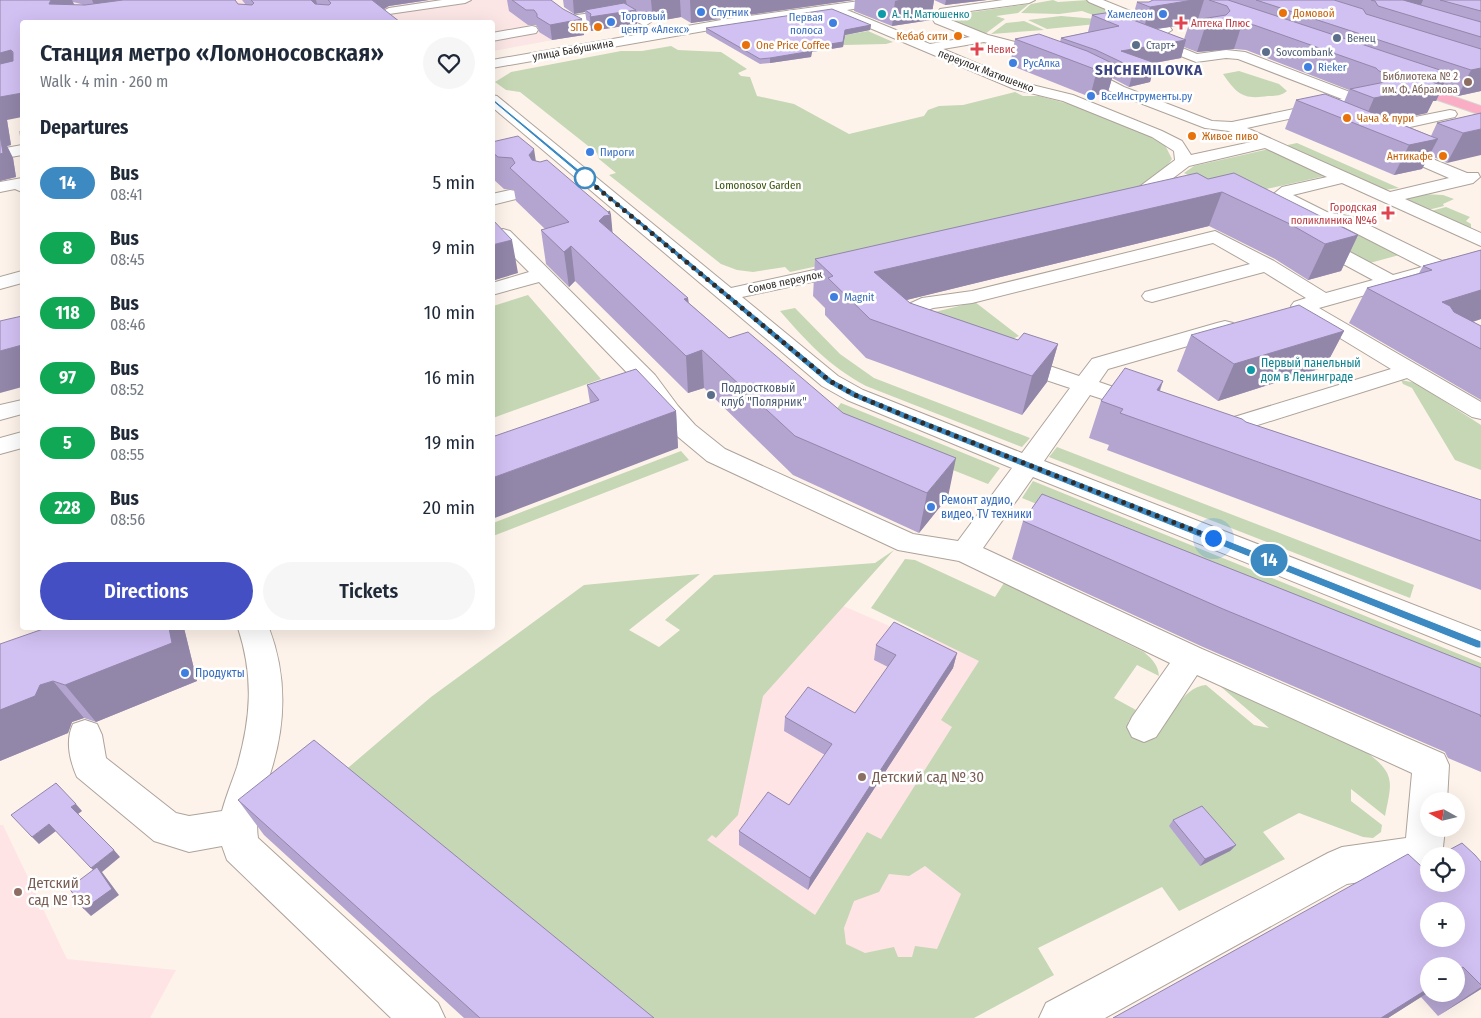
<!DOCTYPE html>
<html lang="en">
<head>
<meta charset="utf-8">
<style>
  :root { --surface:#fff; --page:#f6f6f7; --text:#1f2937; --muted:#747a83; --accent:#454fc4 }
  body { margin:0; font-family:"Fira Sans Condensed",sans-serif; background:var(--page); color:var(--text); height:100vh; display:flex; flex-direction:column; font-size:19px; white-space:nowrap }
  * { box-sizing:border-box; margin:0 }
  p { font-size:16px; color:var(--muted) }
  .icon { flex:none; width:28px; height:28px; fill:none; stroke:currentColor; stroke-width:2; stroke-linecap:round; stroke-linejoin:round }
  .map { position:relative; flex:1; overflow:hidden }
  .drawer { position:absolute; left:20px; top:20px; width:475px; height:610px; display:flex; flex-direction:column; background:var(--surface); border-radius:5px; box-shadow:0 5px 20px #0002 }
  .drawer>* { flex:none }
  .badge { padding:0 10px; border-radius:16px; font-size:18px; line-height:32px }
  .needle { width:32px; rotate:278deg }
  .buttons { position:absolute; left:1420px; top:792px; display:grid; gap:10px }
  .buttons a { display:grid; place-items:center; width:45px; height:45px; border-radius:50%; background:var(--surface); box-shadow:0 5px 20px #0002; font-size:25px }
  .you { position:absolute; width:25px; height:25px; margin:-12px; border:4px solid #fff; border-radius:50%; background:#1a73e8; box-shadow:0 0 0 8px #1a73e833 }
  .map>.badge { position:absolute; translate:-50% -50%; box-shadow:0 0 0 2px #fff }
  h2 { padding:0 20px; font-size:19px; line-height:45px }
  .round { display:grid; place-items:center; flex:none; width:52px; height:52px; border-radius:26px; background:var(--page) }
  .headline { display:flex; align-items:center; justify-content:space-between; height:85px; padding:0 20px }
  h1 { font-size:24px; font-weight:600; line-height:38px }
  .cta { display:flex; gap:10px; margin-top:auto; padding:10px 20px }
  .cta a { flex:1; height:58px; border-radius:30px; background:var(--accent); color:#fff; font-size:20px; font-weight:600; line-height:58px; text-align:center }
  .cta a+a { background:var(--page); color:var(--text) }
  ul { padding:0; list-style:none }
  li { display:flex; align-items:center; gap:15px; height:65px; padding:0 20px }
  li div { flex:1 }
  li b { display:block; font-size:19px }
  li em { font-style:normal }
  li .badge { min-width:55px; font-weight:700; text-align:center }
  .map>svg:first-child { display:block }
</style>
</head>
<body>
<div class="map">
<svg width="1481" height="1018" viewBox="0 0 1481 1018">
  <rect width="100%" height="100%" fill="#fef3ea"/>
  <path fill="#fbe5e5" d="M0 0H530L586 34 493 51 492 22H22Z"/>
  <path fill="#ffe4e6" d="M841 605 920 639 927 630 1135 735 894 1017 655 817Z
    M0 825H3L67 959 176 970 150 1018H0Z"/>
  <path fill="#c5d7b4" fill-rule="evenodd" d="M1053 0 1058 2 1088 0 1131 17 1121 25 1082 11 1059 14 1021 13 1031 4Z
    M1029 4 1018 13 996 16 1005 19 985 34 945 19 968 18 960 14Z
    M1061 16 1097 19 1106 23 1047 29 1028 20Z
    M1024 21 1044 30 991 34 1006 23Z
    M868 31 893 42 886 44 844 45 828 38Z
    M671 46 678 50 721 52 747 69 738 73 741 76 750 77 757 96 794 104 849 134 924 116 928 110 939 106 963 105 1015 92 1023 96H1039L1080 107 1147 135 1165 145 1172 159C1157 182 1128 194 1103 204L790 272 785 267 753 272 737 270 721 264 609 175 616 173 599 159 597 153 520 92 506 90 495 82 511 72 621 51H642Z
    M1239 71 1279 84 1287 91C1281 96 1275 96 1268 96 1243 100 1237 94 1223 74Z
    M1297 143 1399 188 1384 190 1283 146Z
    M1269 149 1325 176 1244 194 1220 192 1184 173 1194 166Z
    M1422 194 1443 195 1454 199 1443 204 1444 206 1424 211 1406 203 1405 198Z
    M1446 207 1470 217 1466 221 1471 224V232L1427 212Z
    M1313 215 1342 223 1403 254 1366 264 1320 240Z
    M528 295 601 379 493 418V306Z
    M975 302 1019 336 995 346 931 313Z
    M795 308 840 354 874 378 1030 438 1022 447 866 386C829 366 807 342 780 311Z
    M1401 380 1416 383 1481 425V470L1455 460 1412 388 1403 384Z
    M841 403 1000 468 988 484 855 431 833 414Z
    M1057 447 1414 585 1410 598 1049 457Z
    M681 451 689 460 493 536V523Z
    M1033 481 1481 663V685L1022 498Z
    M894 550 763 696 738 815 716 838 712 835 707 840 815 915 867 832 881 839 952 727 941 720 979 661 871 608 905 559 915 560 995 597 1004 583 1144 652C1153 660 1158 665 1159 676L1137 665 1114 698 1136 710 1128 722 1155 739C1169 722 1181 687 1206 685L1254 725 1269 728 1220 686 1365 751C1396 774 1392 781 1385 816L1351 789V801L1382 825 1381 832 1373 838 1363 837 1299 813 1263 832 1285 859 1179 911 1162 887 1038 948 1054 975 974 1018H639L342 773 431 697 584 585 700 574 629 630 659 647 680 630 665 620 714 575 875 563ZM925 866 961 894 937 949 915 946 912 957H898L894 947 865 953 846 944 844 928 854 901 879 892 889 874 909 876Z"/>
  <g fill="none" stroke-linecap="round" stroke-linejoin="round">
    <defs>
      <path id="minor" d="M442 0H471L465 3 389 14 383 11 389 8Z
        M867 0H897L891 3 847 10 930 44 970 37 935 23 933 20 940 9 1003 0H1035L1029 3 948 14 946 18 988 35 1015 42 1091 70 1124 87 1212 121 1232 122 1342 99 1238 59 1226 58 1196 62 1145 42 1143 39 1149 35 1153 36 1197 54 1226 50 1245 52 1363 97 1365 100 1363 103 1358 104 1247 128 1390 192 1449 178 1385 150 1383 147 1385 144 1391 142 1467 173H1478L1480 177 1473 183 1405 199 1481 233V246L1342 183 1293 195 1327 212 1352 217 1442 261 1455 258 1462 260 1465 264 1462 268 1319 308 1481 402V419L1472 417 1407 378 1226 435 1217 438 1208 435 1205 430 1208 425 1391 369 1294 310 1291 306 1294 302 1306 298 1264 272 1152 302 1145 300 1142 296 1145 292 1250 264 1213 243 972 303 933 308 918 314 931 329 928 334C914 337 904 329 896 318V312L900 308 922 298 972 291 1215 231 1274 261 1326 293 1373 280 1306 244 1304 240 1306 236 1313 234 1320 236 1393 275 1422 267 1340 225 1316 220 1274 200 1271 196 1282 187 1327 177 1265 148 1189 166 1135 207 1129 208 1123 207 1120 203 1123 199 1175 160 1174 151 1152 137 1063 101 1014 89 832 12 727 27 492 68V60L727 19ZM984 42 1007 48 1081 76 1114 93 1205 128 1229 131 1251 142 1191 155 1182 141 1162 131 1073 95 1024 83 943 49Z
        M1087 0H1103L1170 27 1172 30 1166 34 1162 33 1089 2Z
        M627 8 651 22 645 26 625 15 570 24 564 20 570 16Z
        M532 26 536 27 538 30 536 33 492 41V33Z
        M492 95 497 96 731 288 851 262 858 264 861 268 858 272 742 297 838 376 863 390 1022 453 1070 388 1007 367 1004 362 1007 357 1015 355 1023 357 1079 376 1092 359 1217 323 1225 321 1233 323 1236 328 1233 333 1108 369 1099 382 1151 400 1154 405 1151 410 1142 412 1090 395 1044 461 1481 631V657L1033 477 983 548 1202 649 1444 754 1449 765 1447 801H1429V829H1445L1442 856H1429V871L1424 872 1347 884 1105 1018H1039L1046 1003 1328 853 1342 847 1406 838 1412 773 1197 675 1156 737 1144 742 1132 737 1127 727 1132 717 1170 663 959 561 898 550 707 461 677 436 660 417 638 384 539 282 492 295V283L529 272 496 239 494 235 496 231 503 229 510 231 655 375 678 406 695 425 725 449 913 534 958 541 1012 468 847 400 822 386 492 107Z
        M1450 110 1455 111 1457 114 1455 117 1365 137 1360 135 1357 132 1360 129 1365 127Z
        M22 145V155L0 159V149Z
        M22 178V192L15 189 0 192V182Z
        M510 190 516 191 519 195 516 199 492 205V194Z
        M22 271V283L0 289V277Z
        M22 400V414L0 420V405Z
        M22 432V448L0 454V438Z
        M238 628H269C287 675 286 723 271 771 265 793 254 814 258 838L438 1003 445 1018H391L227 860 222 846 189 852 154 841 77 777C70 761 65 741 73 724L85 720 97 724 102 735 106 758 176 813 189 816 222 811C226 796 232 782 237 767 251 718 254 677 238 628Z"/>
      <path id="major" d="M1402 79 1481 106V115L1397 86 1395 83Z"/>
    </defs>
    <use href="#minor" stroke="#ada39a" stroke-width="2"/>
    <use href="#major" stroke="#d6d5d4" stroke-width="2"/>
    <use href="#minor" fill="#fff" fill-rule="evenodd"/>
    <use href="#major" fill="#faadc4" fill-rule="evenodd"/>
  </g>
  <path fill="#b4a5d0" fill-rule="evenodd" d="M0 0H235L238 4 246 5 242 0H429L389 6 22 22 7 120 11 145 7 146 13 158 16 177 0 181ZM73 2 81 4 83 5H74Z
    M507 0H551L584 35 552 40 539 32 538 28 536 25H528L509 11Z
    M563 0H854L691 23 681 17 653 22 637 12V24L591 31V26L587 23 585 12 574 14 564 7Z
    M855 0H934L931 20 892 26 854 11Z
    M934 0H987L945 5Z
    M1153 0H1481V91L1458 96 1441 90 1436 101H1433L1427 113 1392 120 1431 136 1437 123 1481 113 1447 163 1429 155 1422 169 1394 175 1285 129 1296 100 1344 102 1349 90 1246 50 1234 49 1197 52 1184 47 1181 58 1155 63 1150 82 1129 87 1112 78 1108 92 1090 97 1010 65 1015 39 1060 42 1061 38 1088 32 1092 15 1132 20 1137 2H1149ZM1189 24 1184 39 1156 29 1164 28Z
    M871 25 870 30 845 35 843 47 812 52 811 57 770 63 760 64 706 33V28Z
    M492 142 536 161 608 212 610 211 612 232 688 298 689 303 729 338 843 413 948 497 919 533 793 475 704 388 688 393 575 281 569 287 546 264 541 230 545 229 516 201 514 190 504 189 492 178Z
    M1208 179 1358 235 1341 271 1308 280 1275 259 1209 226 906 300 910 303 1018 340 1058 344 1047 382 1022 415 866 358 825 315V308L813 296 815 259Z
    M1481 250V319L1473 322 1481 326V400L1349 323 1367 288 1419 273 1423 266Z
    M1344 331 1325 367 1218 401 1177 371 1191 335Z
    M1163 381 1160 391 1246 422 1481 500V590L1107 450 1109 445 1089 438 1101 401Z
    M587 385 676 411 678 448 590 403Z
    M1023 521 1481 668V772L1448 758 1445 752 1203 647 1012 559Z
    M46 628H184L197 681 96 722 84 718 72 722 68 733 0 761Z
    M876 645 957 653 953 668 808 890 739 845V831L789 805 825 755 784 731 785 717 855 713 888 667 874 660Z
    M238 800 654 1018H464L264 835Z
    M1173 820 1236 845 1230 851 1200 866 1169 826Z
    M1481 862V989L1438 1016 1421 997 1388 1018H1113L1421 866ZM1429 966H1456V994H1429Z"/>
  <path fill="#9286a9" d="M51 0H72L79 15 49 4Z
    M92 0H189L97 12Z
    M307 0H316L318 8Z
    M366 0H429L389 6 381 11Z
    M573 0H626L627 6 585 10V12L574 14Z
    M651 0H680L681 17 653 22Z
    M690 0H854L691 23Z
    M899 0H934L931 20 892 26 895 1Z
    M946 0H987L945 5Z
    M1193 0H1204L1197 22 1189 21V24L1143 31 1150 7Z
    M1397 0H1423L1420 7 1392 11Z
    M636 10 637 24 591 31 590 17Z
    M582 19 584 35 552 40 550 25Z
    M1242 24 1234 49 1197 52 1205 27Z
    M871 25 870 30 845 35 843 47 812 52 811 57 770 63V58L805 48 845 30Z
    M1186 40 1181 58 1131 67 1121 51Z
    M11 50 22 71 0 77V53Z
    M1155 63 1150 82 1129 87 1134 68Z
    M1116 65 1108 92 1090 97 1097 70Z
    M1481 68V91L1458 96 1471 70Z
    M1449 73 1436 101H1433L1427 113 1363 127 1362 126 1374 98 1423 79Z
    M22 93V117L7 120 11 145 7 146 13 158 16 177 0 181V97Z
    M1481 129V155L1447 163 1463 133Z
    M1438 139 1422 169 1394 175 1409 145Z
    M534 149 539 181 529 155Z
    M1222 192 1209 226 870 309 874 272Z
    M610 211 611 215 614 249 599 221Z
    M1358 235 1341 271 1308 280 1325 244Z
    M512 240 518 273 492 281V245Z
    M571 246 575 281 569 287 564 252Z
    M1481 290V319L1446 330 1442 302Z
    M688 298 690 334 684 299Z
    M1344 331 1325 367 1218 401 1234 364Z
    M1058 344 1047 382 1022 415 1032 376Z
    M22 345V387L0 393V351Z
    M702 350 704 388 688 393 686 356Z
    M1163 381 1149 417 1157 390Z
    M676 411 678 448 492 519V478Z
    M956 458 948 497 919 533 927 493Z
    M169 628H184L197 681 96 722 65 685Z
    M957 653 953 668 808 890 810 878Z
    M53 681 84 718 72 722 68 733 0 761V710L40 685Z
    M76 804 82 811 78 814 71 807Z
    M49 824 56 831 39 844 32 837Z
    M1236 845 1230 851 1200 866 1205 859Z
    M114 850 120 857 102 872 119 895 91 916 84 909 98 875 91 868Z
    M1481 987V989L1438 1016Z
    M1429 988V992L1388 1018H1381Z"/>
  <path fill="#d1c0f2" stroke="#9286a9" fill-rule="evenodd" d="M0 0H51L49 4 85 5 123 0H235L238 4 252 5 254 3 251 0H311L315 4 329 5 331 3 328 0H372L400 22H22V93L0 97V64L13 61V52L11 50 0 53Z
    M512 0H551L563 9 582 19 550 25 537 17V14L534 10H526Z
    M1153 0H1193L1150 7 1137 2H1149Z
    M1209 0H1228L1449 73 1423 79 1441 85 1374 98 1350 89 1400 79 1379 71 1376 68 1254 25 1242 24 1205 27 1189 21 1226 15 1230 11 1227 6Z
    M1256 0H1334L1363 9 1366 14 1481 49V68L1471 70Z
    M1371 0H1403L1481 22V37L1378 6 1375 1Z
    M1440 0H1481V11Z
    M624 3 636 10 590 17 591 14 585 10Z
    M832 9 871 25 845 30 843 42 805 48 812 51 770 58 760 59 706 28Z
    M1112 12 1186 40 1121 51 1155 63 1134 68 1096 50 1061 38 1119 26 1092 15Z
    M1039 34 1087 51 1116 65 1097 70 1015 39Z
    M1325 94 1438 139 1409 145 1296 100Z
    M1481 113V129L1463 133 1437 123Z
    M20 131H22V154Z
    M0 135 3 153 0 154Z
    M518 136 534 149 529 155 532 160 540 162 547 160 608 212 610 211 608 213 611 215 604 216 599 221 688 298 684 299 729 338 748 332 843 413 956 458 927 493 795 436 702 350 686 356 571 246 564 252 541 230 569 222 510 168 515 163 512 158 498 157 492 152V142Z
    M1197 173 1208 179 1234 173 1358 235 1325 244 1290 224 1222 192 874 272 910 303 1018 340 1024 333 1058 344 1032 376 870 319 828 278 833 276 815 259Z
    M492 219 512 240 492 245Z
    M1481 250V290L1442 302 1450 306 1454 312 1481 326V349L1367 288 1432 270 1423 266Z
    M1299 305 1344 331 1234 364 1191 335Z
    M22 316V345L0 351V321Z
    M1125 368 1163 381 1157 390 1242 419 1246 422 1481 500V541L1120 413 1123 409 1101 401Z
    M636 369 676 411 492 478V437L599 400 587 385Z
    M1042 494 1481 668V717L1480 715 1223 609 1023 521Z
    M894 622 957 653 810 878 739 831 768 792 789 805 832 744 785 717 808 687 855 713 896 655 876 645Z
    M46 628H169L172 643 65 685 53 681 40 685 35 696 0 710V644Z
    M314 740 654 1018H480L238 800Z
    M56 783 76 804 71 807 114 850 91 868 49 824 32 837 11 815Z
    M1202 806 1236 845 1205 859 1173 820Z
    M1462 843 1475 855 1481 862V985L1463 967 1456 971V966H1429V988L1381 1018H1113L1408 854 1421 866 1429 862V884H1456V856H1438ZM1429 911H1456V939H1429Z
    M97 867 112 889 84 909 69 888Z"/>
  <path fill="#3d8ac2" stroke="#fff" d="M492 98 832 379 858 393 911 415 1481 641V648H1477L904 419 852 397 827 383 491 100Z"/>
  <g fill="none" stroke-linecap="round" stroke-linejoin="round">
    <path stroke="#302c29" stroke-width="5" stroke-dasharray="0 9" d="M585 178 584 177 830 381 855 395 908 417 1213 538"/>
  </g>
  <g fill="#3f7fe0" stroke="#fff" stroke-width="2">
    <circle cx="701" cy="12" r="5"/>
    <circle cx="1163" cy="14" r="5"/>
    <circle cx="611" cy="22" r="5"/>
    <circle cx="833" cy="23" r="5"/>
    <circle cx="1013" cy="63" r="5"/>
    <circle cx="1308" cy="67" r="5"/>
    <circle cx="1091" cy="96" r="5"/>
    <circle cx="590" cy="152" r="5"/>
    <circle cx="834" cy="297" r="5"/>
    <circle cx="931" cy="507" r="5"/>
    <circle cx="185" cy="673" r="5"/>
  </g>
  <g fill="#e8710a" stroke="#fff" stroke-width="2">
    <circle cx="1283" cy="13" r="5"/>
    <circle cx="598" cy="27" r="5"/>
    <circle cx="958" cy="36" r="5"/>
    <circle cx="746" cy="45" r="5"/>
    <circle cx="1347" cy="118" r="5"/>
    <circle cx="1192" cy="136" r="5"/>
    <circle cx="1443" cy="156" r="5"/>
  </g>
  <g fill="#0f9aa8" stroke="#fff" stroke-width="2">
    <circle cx="882" cy="14" r="5"/>
    <circle cx="1251" cy="370" r="5"/>
  </g>
  <g fill="#e0444e" stroke="#fff" stroke-width="2">
    <path d="M1178.5 15.5h5v5h5v5h-5v5h-5v-5h-5v-5h5z"/>
    <path d="M974.5 41.5h5v5h5v5h-5v5h-5v-5h-5v-5h5z"/>
    <path d="M1385.5 205.5h5v5h5v5h-5v5h-5v-5h-5v-5h5z"/>
  </g>
  <g fill="#5c6f8a" stroke="#fff" stroke-width="2">
    <circle cx="1337" cy="38" r="5"/>
    <circle cx="1136" cy="45" r="5"/>
    <circle cx="1266" cy="52" r="5"/>
    <circle cx="711" cy="395" r="5"/>
  </g>
  <g fill="#8d6e63" stroke="#fff" stroke-width="2">
    <circle cx="1468" cy="82" r="5"/>
    <circle cx="862" cy="777" r="5"/>
    <circle cx="18" cy="892" r="5"/>
  </g>
  <circle fill="#fff" stroke="#3d8ac2" stroke-width="2.5" cx="585" cy="178" r="10"/>
  <g text-anchor="middle" dominant-baseline="central" stroke-width="5" stroke-linejoin="round" paint-order="stroke">
    <g font-size="11" fill="#366cbe" stroke="#fff" text-anchor="start">
      <text x="711" y="12">Спутник</text>
      <text x="1153" y="14" text-anchor="end">Хамелеон</text>
      <text x="621" y="16">Торговый<tspan x="621" dy="13">центр «Алекс»</tspan></text>
      <text x="823" y="17" text-anchor="end">Первая<tspan x="823" dy="13">полоса</tspan></text>
      <text x="1023" y="63">РусАлка</text>
      <text x="1318" y="67">Rieker</text>
      <text x="1101" y="96">ВсеИнструменты.ру</text>
      <text x="600" y="152">Пироги</text>
      <text x="844" y="297">Magnit</text>
    </g>
    <g font-size="11" fill="#c56008" stroke="#fff" text-anchor="start">
      <text x="1293" y="13">Домовой</text>
      <text x="588" y="27" text-anchor="end">SПБ</text>
      <text x="948" y="36" text-anchor="end">Кебаб сити</text>
      <text x="756" y="45">One Price Coffee</text>
      <text x="1357" y="118">Чача &amp; пури</text>
      <text x="1202" y="136">Живое пиво</text>
      <text x="1433" y="156" text-anchor="end">Антикафе</text>
    </g>
    <g font-size="11" fill="#0d838f" stroke="#fff" text-anchor="start">
      <text x="892" y="14">А. Н. Матюшенко</text>
    </g>
    <g font-size="11" fill="#be3a42" stroke="#fff" text-anchor="start">
      <text x="1191" y="23">Аптека Плюс</text>
      <text x="987" y="49">Невис</text>
      <text x="1377" y="207" text-anchor="end">Городская<tspan x="1377" dy="13">поликлиника №46</tspan></text>
    </g>
    <g font-size="11" fill="#4e5e75" stroke="#fff" text-anchor="start">
      <text x="1347" y="38">Венец</text>
      <text x="1146" y="45">Старт+</text>
      <text x="1276" y="52">Sovcombank</text>
    </g>
    <g font-size="11" fill="#302c29" stroke="#fff">
      <text transform="translate(573 50) rotate(-10)">улица Бабушкина</text>
      <text transform="translate(986 71) rotate(21)">переулок Матюшенко</text>
      <text transform="translate(785 282) rotate(-12)">Сомов переулок</text>
    </g>
    <g font-size="11" fill="#785e54" stroke="#fff" text-anchor="end">
      <text x="1458" y="76">Библиотека № 2<tspan x="1458" dy="13">им. Ф. Абрамова</tspan></text>
    </g>
    <g font-size="11" fill="#355108" stroke="#fff">
      <text x="758" y="185">Lomonosov Garden</text>
    </g>
    <g font-size="12" fill="#0d838f" stroke="#fff" text-anchor="start">
      <text x="1261" y="363">Первый панельный<tspan x="1261" dy="14">дом в Ленинграде</tspan></text>
    </g>
    <g font-size="12" fill="#4e5e75" stroke="#fff" text-anchor="start">
      <text x="721" y="388">Подростковый<tspan x="721" dy="14">клуб "Полярник"</tspan></text>
    </g>
    <g font-size="12" fill="#366cbe" stroke="#fff" text-anchor="start">
      <text x="941" y="500">Ремонт аудио,<tspan x="941" dy="14">видео, TV техники</tspan></text>
      <text x="195" y="673">Продукты</text>
    </g>
    <g font-size="15" font-weight="bold" letter-spacing="1" fill="#3c4581" stroke="#fff">
      <text x="1149" y="70">SHCHEMILOVKA</text>
    </g>
    <g font-size="15" fill="#785e54" stroke="#fff" text-anchor="start">
      <text x="872" y="777">Детский сад № 30</text>
      <text x="28" y="883">Детский<tspan x="28" dy="17">сад № 133</tspan></text>
    </g>
  </g>
</svg>
<div class="buttons">
<a><svg class="needle" viewBox="-14 -14 28 28"><path d="M0-13l5 13h-10z" fill="#e53935"/><path d="M0 13l5-13h-10z" fill="#747a83"/></svg></a>
<a><svg class="icon" aria-label="locate" viewBox="0 0 24 24"><circle cx="12" cy="12" r="6"/><path d="M12 2v4M12 18v4M2 12h4M18 12h4"/></svg></a>
<a>+</a>
<a>−</a>
</div>
<div class="you" style="left:1213px;top:538px"></div>
<b class="badge" style="left:1269px;top:560px;background:#3d8ac2;color:#fff">14</b>
<section class="drawer">
<div class="headline"><div><h1>Станция метро «Ломоносовская»</h1><p>Walk · 4 min · 260 m</p></div><a class="round"><svg class="icon" aria-label="heart" viewBox="0 0 24 24"><path d="M12 20l-8-8c-3-5 5-10 8-4 3-6 11-1 8 4z"/></svg></a></div>
<h2>Departures</h2>
<ul>
<li><span class="badge" style="background:#3d8ac2;color:#fff">14</span><div><b>Bus</b><p>08:41</p></div><em>5 min</em></li>
<li><span class="badge" style="background:#10a855;color:#fff">8</span><div><b>Bus</b><p>08:45</p></div><em>9 min</em></li>
<li><span class="badge" style="background:#10a855;color:#fff">118</span><div><b>Bus</b><p>08:46</p></div><em>10 min</em></li>
<li><span class="badge" style="background:#10a855;color:#fff">97</span><div><b>Bus</b><p>08:52</p></div><em>16 min</em></li>
<li><span class="badge" style="background:#10a855;color:#fff">5</span><div><b>Bus</b><p>08:55</p></div><em>19 min</em></li>
<li><span class="badge" style="background:#10a855;color:#fff">228</span><div><b>Bus</b><p>08:56</p></div><em>20 min</em></li>
</ul>
<div class="cta"><a>Directions</a><a>Tickets</a></div>
</section>
</div>
</body>
</html>
